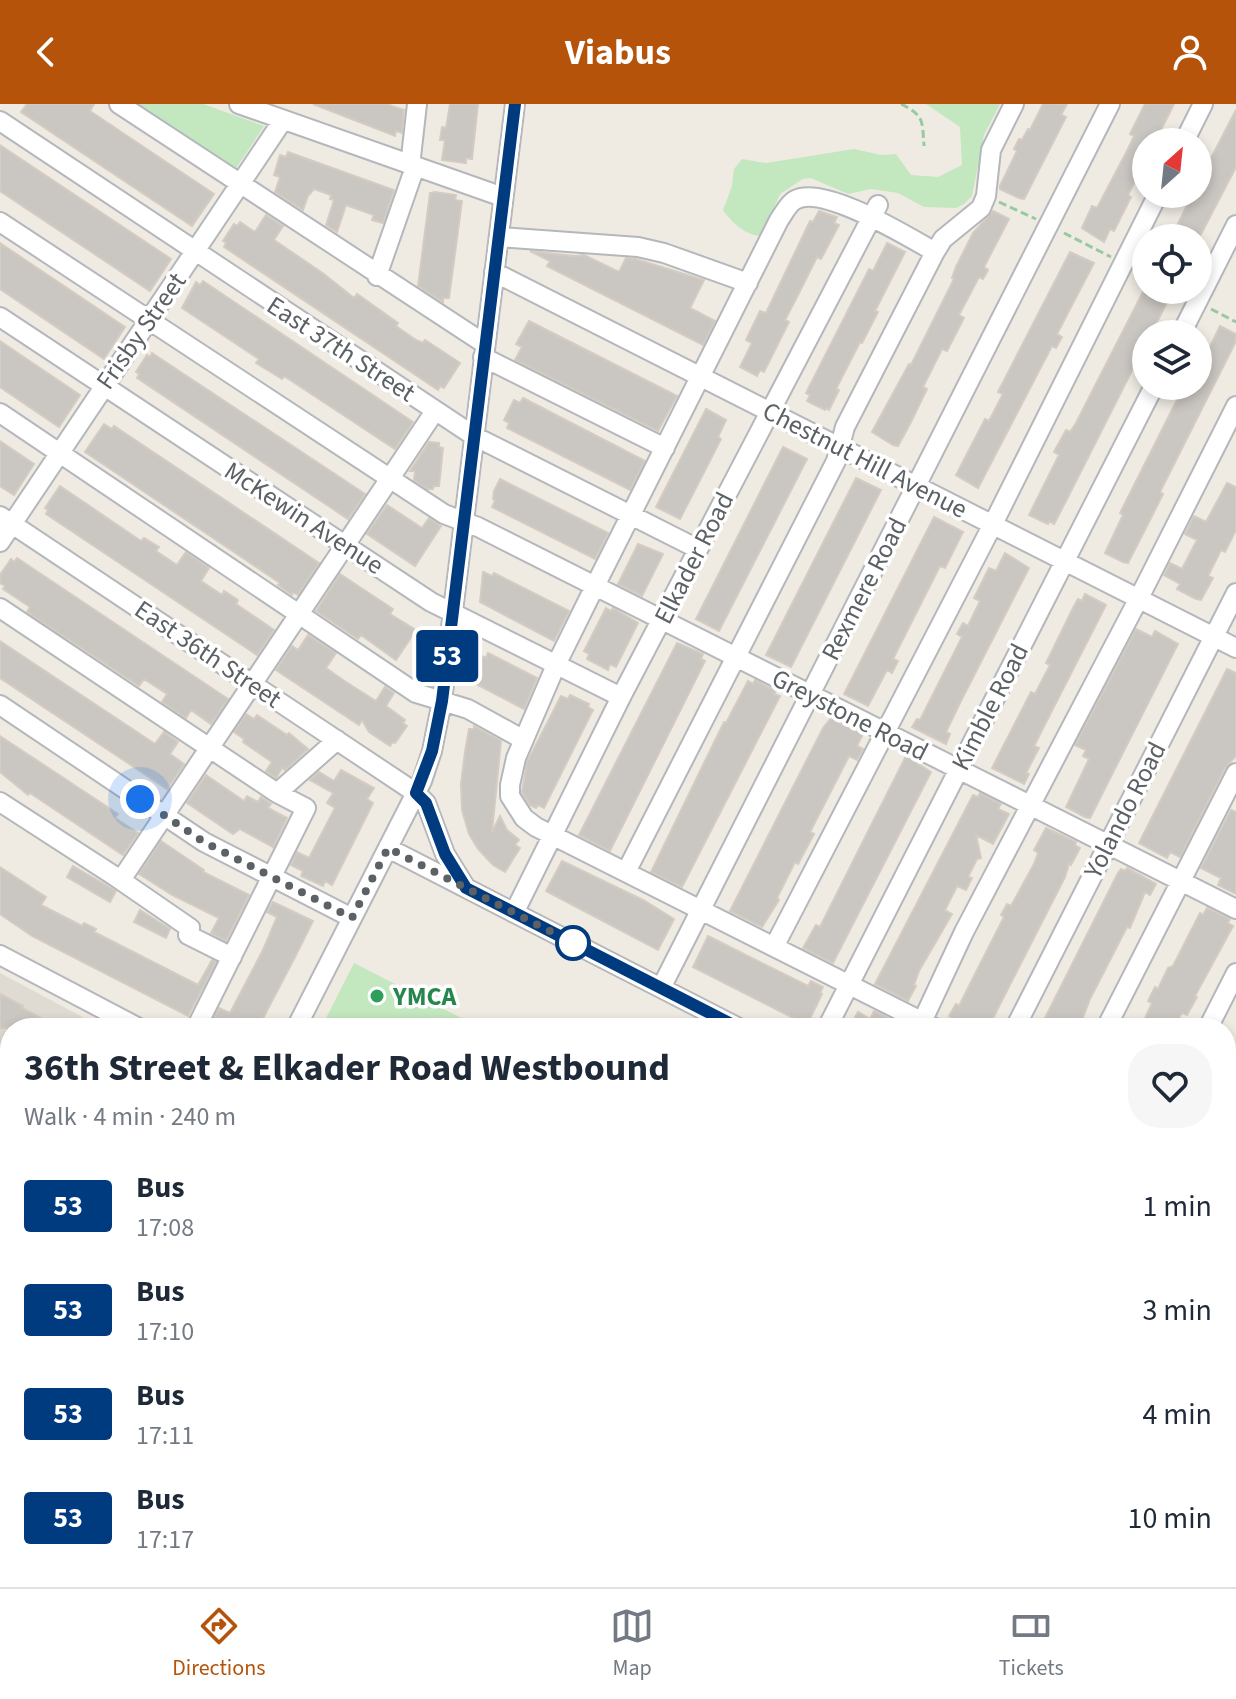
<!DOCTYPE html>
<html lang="en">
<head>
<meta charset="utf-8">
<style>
  :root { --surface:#fff; --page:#f6f6f7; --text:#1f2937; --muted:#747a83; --line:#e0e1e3; --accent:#b45309 }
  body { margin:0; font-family:"Source Sans 3",sans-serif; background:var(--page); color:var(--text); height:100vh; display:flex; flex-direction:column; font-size:30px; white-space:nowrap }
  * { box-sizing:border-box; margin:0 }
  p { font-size:26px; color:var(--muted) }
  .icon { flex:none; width:44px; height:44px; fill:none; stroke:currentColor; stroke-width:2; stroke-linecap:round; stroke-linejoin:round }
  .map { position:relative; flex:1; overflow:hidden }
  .side { position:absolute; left:0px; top:914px; width:1236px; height:570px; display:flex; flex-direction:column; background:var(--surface); border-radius:32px 32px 0 0; box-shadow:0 4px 12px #0003 }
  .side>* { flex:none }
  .badge { padding:0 16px; border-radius:6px; font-size:28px; line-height:52px }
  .needle { width:52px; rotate:27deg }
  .controls { position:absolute; left:1132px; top:24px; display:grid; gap:16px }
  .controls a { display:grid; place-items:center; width:80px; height:80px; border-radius:50%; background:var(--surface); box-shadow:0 4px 12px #0003; font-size:40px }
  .you { position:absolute; width:40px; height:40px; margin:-20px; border:6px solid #fff; border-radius:50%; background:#1a73e8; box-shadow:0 0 0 12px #1a73e833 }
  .map>.badge { position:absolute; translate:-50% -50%; box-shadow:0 0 0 4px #fff }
  .round { display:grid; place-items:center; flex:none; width:84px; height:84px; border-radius:32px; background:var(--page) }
  .head { display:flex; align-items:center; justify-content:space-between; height:136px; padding:0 24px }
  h1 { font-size:38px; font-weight:700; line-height:60px }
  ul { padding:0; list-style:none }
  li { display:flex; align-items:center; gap:24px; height:104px; padding:0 24px }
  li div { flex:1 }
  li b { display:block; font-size:30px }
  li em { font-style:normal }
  li .badge { min-width:88px; font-weight:700; text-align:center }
  header { display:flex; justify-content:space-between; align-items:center; height:104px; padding:0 24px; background:var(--accent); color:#fff; font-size:36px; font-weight:700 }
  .tabs { display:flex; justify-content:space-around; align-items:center; height:112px; border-top:2px solid var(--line); background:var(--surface); font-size:22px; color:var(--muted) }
  .tabs a { display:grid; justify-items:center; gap:4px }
  .tabs .current { color:var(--accent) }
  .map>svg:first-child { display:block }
</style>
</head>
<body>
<header><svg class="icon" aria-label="back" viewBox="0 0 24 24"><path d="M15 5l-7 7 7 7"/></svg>Viabus<svg class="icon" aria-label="person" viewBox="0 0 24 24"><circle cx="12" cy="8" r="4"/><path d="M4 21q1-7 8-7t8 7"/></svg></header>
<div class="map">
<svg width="1236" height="1483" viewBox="0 0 1236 1483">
  <rect width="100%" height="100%" fill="#efebe3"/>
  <path fill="#dfdad2" d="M0 869 103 924H10V1030L0 1025Z"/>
  <path fill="#c3e7bf" d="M128 0H203L264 22 233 69Z
    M926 0H1000L984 31 972 92 964 100 956 104 924 103 898 89 871 85 848 90 811 74 803 75 780 90 764 126 759 132C744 130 731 118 723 106L732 82 734 65 742 55 766 59 854 45 881 51 896 50 911 71 938 73 962 61 960 23Z
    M354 859 481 924H321Z
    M160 1474H420L416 1483H178Z
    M428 1474H518L513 1483H423Z"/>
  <path fill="#cac6c1" stroke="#d4ccc2" stroke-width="2" d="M27 0H94L90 7 214 90 192 122 21 8Z
    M313 0H386L404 6 402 29 396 27 395 32Z
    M450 0H478L472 55 466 54V59L442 56 445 36H440L442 23 446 24Z
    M1043 0H1067L1061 11 1066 13 1024 95 1019 94 1000 85V82L1017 47 1014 45 1019 35 1022 36 1028 25 1030 26Z
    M1145 0H1174L1155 38H1146V56L1128 91 1131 93 1114 127 1110 125 1104 138 1082 124 1092 102 1097 104 1128 45 1134 32 1130 30Z
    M1236 6V63L1199 134H1171L1191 93 1198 96V79Z
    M0 41 171 155 150 187 0 87Z
    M288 48 394 86 383 119 372 116 374 111 346 101 337 128 326 121 334 96 330 95 331 91 314 85 308 92 303 106 275 88 280 73 274 71 280 51 286 53Z
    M435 88 456 91 455 96 462 97 449 194H443V198L418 182 430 89Z
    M819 107 837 113 834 119 839 121 821 155 817 153 797 193 785 216 789 218 764 268 760 266 757 272 740 263 752 239 746 236 760 207 766 209 810 117 813 118Z
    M993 107 1009 115 984 163 988 166 983 175 979 173 959 211 964 214 947 247 942 245 923 283 927 285 911 318 898 342 893 341 872 328 909 260 911 261 954 175 952 174 956 163 973 129Z
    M266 111 283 122 274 136 324 170 354 194 357 190 398 219 396 222 416 236 423 239 425 236 460 259 444 284 440 282 438 286 429 280 224 143 226 139 223 137 234 120 237 122 240 118 255 128Z
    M0 139 125 223 104 255 0 185Z
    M887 139 905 148 875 207 878 208 862 239 860 238 836 285 839 286 829 306 826 304 825 306 807 297 810 291 806 289 869 165 873 167Z
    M530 147 574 152 584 151 619 168 626 154 636 155 704 176 690 204 715 217 703 241 547 162 550 157Z
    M1070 148 1094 159 1057 230 1062 233 1056 244 1052 242 978 384 956 371 985 315 989 317 1003 290 998 288Z
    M203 177 413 318 395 345 284 272 282 275 256 259 259 255 182 204 196 178 200 181Z
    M1145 184 1167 198 1151 230H1146V239L1066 397 1054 420 1049 417 1048 420 1029 411 1059 351 1054 348 1066 326 1070 328 1076 319Z
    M529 217 677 292 658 327 515 256 522 243 516 240Z
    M1220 222 1236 230V237L1160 388 1163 390 1151 414 1128 459 1123 458 1105 449 1123 411 1120 409 1184 282H1198V257L1202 259Z
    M0 237 80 291 59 323 0 283Z
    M152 249 365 390 348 415 137 274 139 270 136 268 147 251 150 253Z
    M523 294 645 357 630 386 507 324 509 319 504 316 514 296 520 299Z
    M706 305 726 316 718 333 721 335 680 415 656 403Z
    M104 320 112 325 114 322 319 459 298 491 293 488 292 491 278 481 280 479 85 348Z
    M0 337 34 360 14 391 0 382Z
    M429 338 439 339V343L443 344 439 382H434L433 385H427L414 376 415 367H410Z
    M783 343 807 355 719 527 696 515Z
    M856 374 881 386 791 563 766 551Z
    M500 375 608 429 595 455 492 403 495 397 493 395 494 387Z
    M1227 379 1236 383V426L1225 448 1221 446 1208 472 1213 474 1201 496 1196 495 1177 485 1180 480 1164 471 1170 459 1182 465 1197 436 1185 430 1194 412 1206 418Z
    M60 382 141 437 144 434 159 443 156 447 177 461 186 448 209 464 201 477 222 491 224 487 238 496 236 500 274 526 257 551 46 410 48 406 45 404Z
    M387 401 422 424 429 414 441 422 415 462 367 430Z
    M934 413 963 428 945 464 940 462 899 543 893 555 898 557 892 569 887 566 868 602 844 590Z
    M638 440 663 450 642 492 618 480Z
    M1005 449 1029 464 961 597 946 628 950 630 946 640 912 623 917 615 920 616 962 533 957 530 963 519 968 522 980 497 974 494 989 464 996 467Z
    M17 454 228 595 211 620 191 606 186 614 162 598 167 590 144 575 139 582 27 508 30 503 3 485 5 482 0 479V471L11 455 14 458Z
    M483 468 492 472 494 469 569 507 554 537 480 498Z
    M340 470 393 505 390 510 416 526 396 556 361 531 358 535 316 507Z
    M1085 490 1106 501 1034 642 1039 644 1026 669 1029 670 1024 680 992 664 1031 588 1035 590 1050 561 1046 559 1074 502 1078 495 1082 497Z
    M606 504 611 507 613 504 638 519 616 563 610 560 608 566 587 555 589 550 584 547Z
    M1136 525 1152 533 1155 527 1178 540 1090 714 1085 713 1066 703 1089 655 1083 652 1086 646 1075 641Z
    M308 531 336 549 326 564 346 578 376 597 385 583 394 589 386 602 405 616 403 619 407 622 395 639 393 638 390 642 369 628 362 616 359 621 276 566 292 542 298 546Z
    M0 537 155 640 164 628 178 638 170 650 184 660 167 685 0 574Z
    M677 539 703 550 701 555 705 557 610 747 579 731Z
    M488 549 537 574 524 605 474 579 476 574 473 572 482 552 486 554Z
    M1227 565 1236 569V652L1225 664 1180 753 1170 748 1167 754 1139 739Z
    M755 576 776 587 774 590 780 592 682 783 651 768 724 618 726 619 748 577 753 580Z
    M570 591 589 600 588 603 593 606 544 704 538 701 536 704 530 701 522 688 527 658 561 592 568 595Z
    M246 610 254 615 257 611 287 631 289 629 308 645 285 666 282 664 276 674 266 667 272 658 243 638 244 635 234 628Z
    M831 614 863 630 857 642 863 645 857 656 849 652 810 728 814 730 798 760 795 758 777 794 779 796 762 823 730 807 823 624Z
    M474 622 501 637 492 728 500 712 507 726 519 736 515 741 520 744 505 768 493 761 478 745 469 730 462 706 461 680 465 648 469 625H474Z
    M0 632 118 710 115 714 138 729 123 751 30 689 28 691 0 668Z
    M906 652 931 668 833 859 803 844 816 821 820 823Z
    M341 666 374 684 367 695 373 699 332 781 325 777 323 782 301 772 303 767 291 761 297 748 309 754 335 704 327 699 333 689 310 676 319 668 334 677Z
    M206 671 244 697 247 692 258 698 261 693 271 700 268 704 287 714 273 743 240 725 233 730 187 699Z
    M980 689 1001 700 998 705 1009 710 993 740 976 731 981 754 977 755 968 773 972 774 966 786 957 782 945 806 952 810 919 867 914 881 916 882 908 897 875 880 973 691 978 693Z
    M1231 706 1236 708V790L1218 781 1221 774 1201 764Z
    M1046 724 1076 738 1075 741 1080 744 1071 761 1069 760 1065 773 988 924H957L949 920 952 914 949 912 956 900 959 902 971 878 1004 813 1001 811 1007 800 1011 802 1034 760 1038 749 1034 746Z
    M161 737 204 766 203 768 249 791 226 837 211 829 219 814 172 791 139 770Z
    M562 757 643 796 674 815 658 846 546 787Z
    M73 762 116 787 110 798 67 773Z
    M0 763 46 793 41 801 82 822 84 819 96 825 94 828 198 881 212 856 216 858 188 912 32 832 0 810Z
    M1127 764 1156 780 1150 791 1145 788 1130 824 1127 823 1090 895 1079 924H1040L1118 769 1121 765 1125 767Z
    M273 798 313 817 295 853 258 924H209L219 904 230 909 263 846 277 813 267 808Z
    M1207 804 1230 815 1228 819 1233 822 1195 892 1197 893 1187 911 1182 909 1173 924H1149L1142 921 1152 899 1148 897 1155 883 1158 885 1168 864 1173 862 1200 809 1203 811Z
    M140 806 170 825 166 834 134 818Z
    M708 832 808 882 811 877 823 883 820 889 822 890 807 921 693 863Z
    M0 890 23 902 22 904 61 924H0Z
    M874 907 896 918 893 924H849L858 908 870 915Z"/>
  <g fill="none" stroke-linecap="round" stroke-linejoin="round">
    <defs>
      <path id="minor" d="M119 0 485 240
        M239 0 503 93
        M0 17 474 332 698 445
        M1184 38 1203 0
        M410 62 417 0
        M0 118 444 410 478 423 1236 805
        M499 133 638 143 664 149 748 179
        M935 148 943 135 981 104 986 92 991 46 1014 0
        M494 168 1236 544
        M377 172 415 63
        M0 213 431 498 621 593
        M1181 230 1236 121
        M483 253 665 344
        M0 309 416 589 468 605 524 636
        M0 412 416 689 426 699 445 750 466 784
        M0 438 283 16
        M0 504 277 689 337 636
        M0 601 204 738 352 814
        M0 698 116 773 190 824 188 831 232 853
        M388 744 739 924
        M626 768 836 357 845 323 935 148C908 133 823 80 795 96 788 100 784 109 779 116L595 482 556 561 516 654 510 681V692L524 714 536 723 935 924
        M121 776 435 307
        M514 809 621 593 878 101
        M774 843 993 420 1158 90
        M0 851 139 924
        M661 884 1110 0
        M922 918 964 828 1139 494 1236 302
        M196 924 306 704 277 689
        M296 924 422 677 432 647 442 597 515 0
        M827 924 1154 282
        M1015 924 1236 489
        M1106 924 1236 669
        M1208 924 1236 869
        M0 1044 10 1050
        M1226 1070 1236 1075
        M0 1138 10 1144
        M1226 1173 1236 1178
        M0 1231 10 1236
        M1226 1274 1236 1279
        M5 1320 10 1310
        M1226 1374 1236 1379
        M640 1474 643 1483
        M985 1474 1003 1483
        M1193 1474 1211 1483
        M403 1483 407 1474
        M925 1483 929 1474"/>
      <path id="major" d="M0 1417 10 1422
        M0 1462 10 1467
        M1226 1465 1236 1445
        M23 1474 41 1483
        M113 1474 131 1483"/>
    </defs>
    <use href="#minor" stroke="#b4b7bb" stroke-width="22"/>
    <use href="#major" stroke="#f6b755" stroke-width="28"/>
    <path stroke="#98c9a0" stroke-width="3" stroke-dasharray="8 4" stroke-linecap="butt" d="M901 0C925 12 922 17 924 42
      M999 98 1036 115
      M1064 129 1111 153
      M1174 186 1183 190
      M1211 205 1236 218
      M434 1483C446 1473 458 1473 470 1483"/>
    <use href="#minor" stroke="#fff" stroke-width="18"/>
    <use href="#major" stroke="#ffe7a8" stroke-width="24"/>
  </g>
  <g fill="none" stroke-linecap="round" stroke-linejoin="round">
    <defs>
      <path id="line" d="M515 0 442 597 432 647 416 689 426 699 445 750 466 784 739 924"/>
    </defs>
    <use href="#line" stroke="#fff" stroke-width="18"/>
    <use href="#line" stroke="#003b80" stroke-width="12"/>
    <path stroke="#5c6165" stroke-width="8" stroke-dasharray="0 14.4" d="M140 695 204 738 352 814 388 744 573 839"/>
  </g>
  <circle fill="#fff" stroke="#003b80" stroke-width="4" cx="573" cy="839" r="16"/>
  <circle fill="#2e9e5b" stroke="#fff" stroke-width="3" cx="377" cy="892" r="8"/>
  <g text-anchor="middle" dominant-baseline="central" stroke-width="7" stroke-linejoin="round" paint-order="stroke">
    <g font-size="26" fill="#5c6165" stroke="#fff">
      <text transform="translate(141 227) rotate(-55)">Frisby Street</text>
      <text transform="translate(341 245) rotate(33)">East 37th Street</text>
      <text transform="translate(865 356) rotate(27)">Chestnut Hill Avenue</text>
      <text transform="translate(304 414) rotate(33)">McKewin Avenue</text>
      <text transform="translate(694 454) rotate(-63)">Elkader Road</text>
      <text transform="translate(864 485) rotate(-63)">Rexmere Road</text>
      <text transform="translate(208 550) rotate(34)">East 36th Street</text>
      <text transform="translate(990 603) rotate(-63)">Kimble Road</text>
      <text transform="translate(850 611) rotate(27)">Greystone Road</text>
      <text transform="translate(1125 706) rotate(-63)">Yolando Road</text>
    </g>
    <g font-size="26" font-weight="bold" fill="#27864d" stroke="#fff" text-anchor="start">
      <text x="393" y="892">YMCA</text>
    </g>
  </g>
</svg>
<div class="controls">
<a><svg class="needle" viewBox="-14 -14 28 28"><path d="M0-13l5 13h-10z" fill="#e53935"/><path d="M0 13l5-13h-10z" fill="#747a83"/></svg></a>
<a><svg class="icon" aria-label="locate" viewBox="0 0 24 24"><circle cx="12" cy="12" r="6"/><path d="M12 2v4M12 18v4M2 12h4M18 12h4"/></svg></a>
<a><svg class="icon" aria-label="layers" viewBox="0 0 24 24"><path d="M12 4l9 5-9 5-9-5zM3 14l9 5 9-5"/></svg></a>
</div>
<div class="you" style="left:140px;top:695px"></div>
<b class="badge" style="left:447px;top:552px;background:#003b80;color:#fff">53</b>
<section class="side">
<div class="head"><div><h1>36th Street &amp; Elkader Road Westbound</h1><p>Walk · 4 min · 240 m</p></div><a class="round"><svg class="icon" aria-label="heart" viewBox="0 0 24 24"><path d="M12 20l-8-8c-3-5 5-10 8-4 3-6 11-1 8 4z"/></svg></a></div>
<ul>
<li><span class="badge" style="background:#003b80;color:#fff">53</span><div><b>Bus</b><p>17:08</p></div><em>1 min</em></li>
<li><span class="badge" style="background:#003b80;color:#fff">53</span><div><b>Bus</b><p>17:10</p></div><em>3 min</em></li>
<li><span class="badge" style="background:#003b80;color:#fff">53</span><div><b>Bus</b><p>17:11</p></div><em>4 min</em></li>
<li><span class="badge" style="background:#003b80;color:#fff">53</span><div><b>Bus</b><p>17:17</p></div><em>10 min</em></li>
</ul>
</section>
</div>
<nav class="tabs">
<a class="current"><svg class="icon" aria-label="directions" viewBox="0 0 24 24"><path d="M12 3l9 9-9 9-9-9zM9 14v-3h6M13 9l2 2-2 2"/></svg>Directions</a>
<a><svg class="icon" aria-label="map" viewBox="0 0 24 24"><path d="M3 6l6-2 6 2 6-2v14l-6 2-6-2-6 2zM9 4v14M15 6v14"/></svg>Map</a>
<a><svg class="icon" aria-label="tickets" viewBox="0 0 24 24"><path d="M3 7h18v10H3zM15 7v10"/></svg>Tickets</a>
</nav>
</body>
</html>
